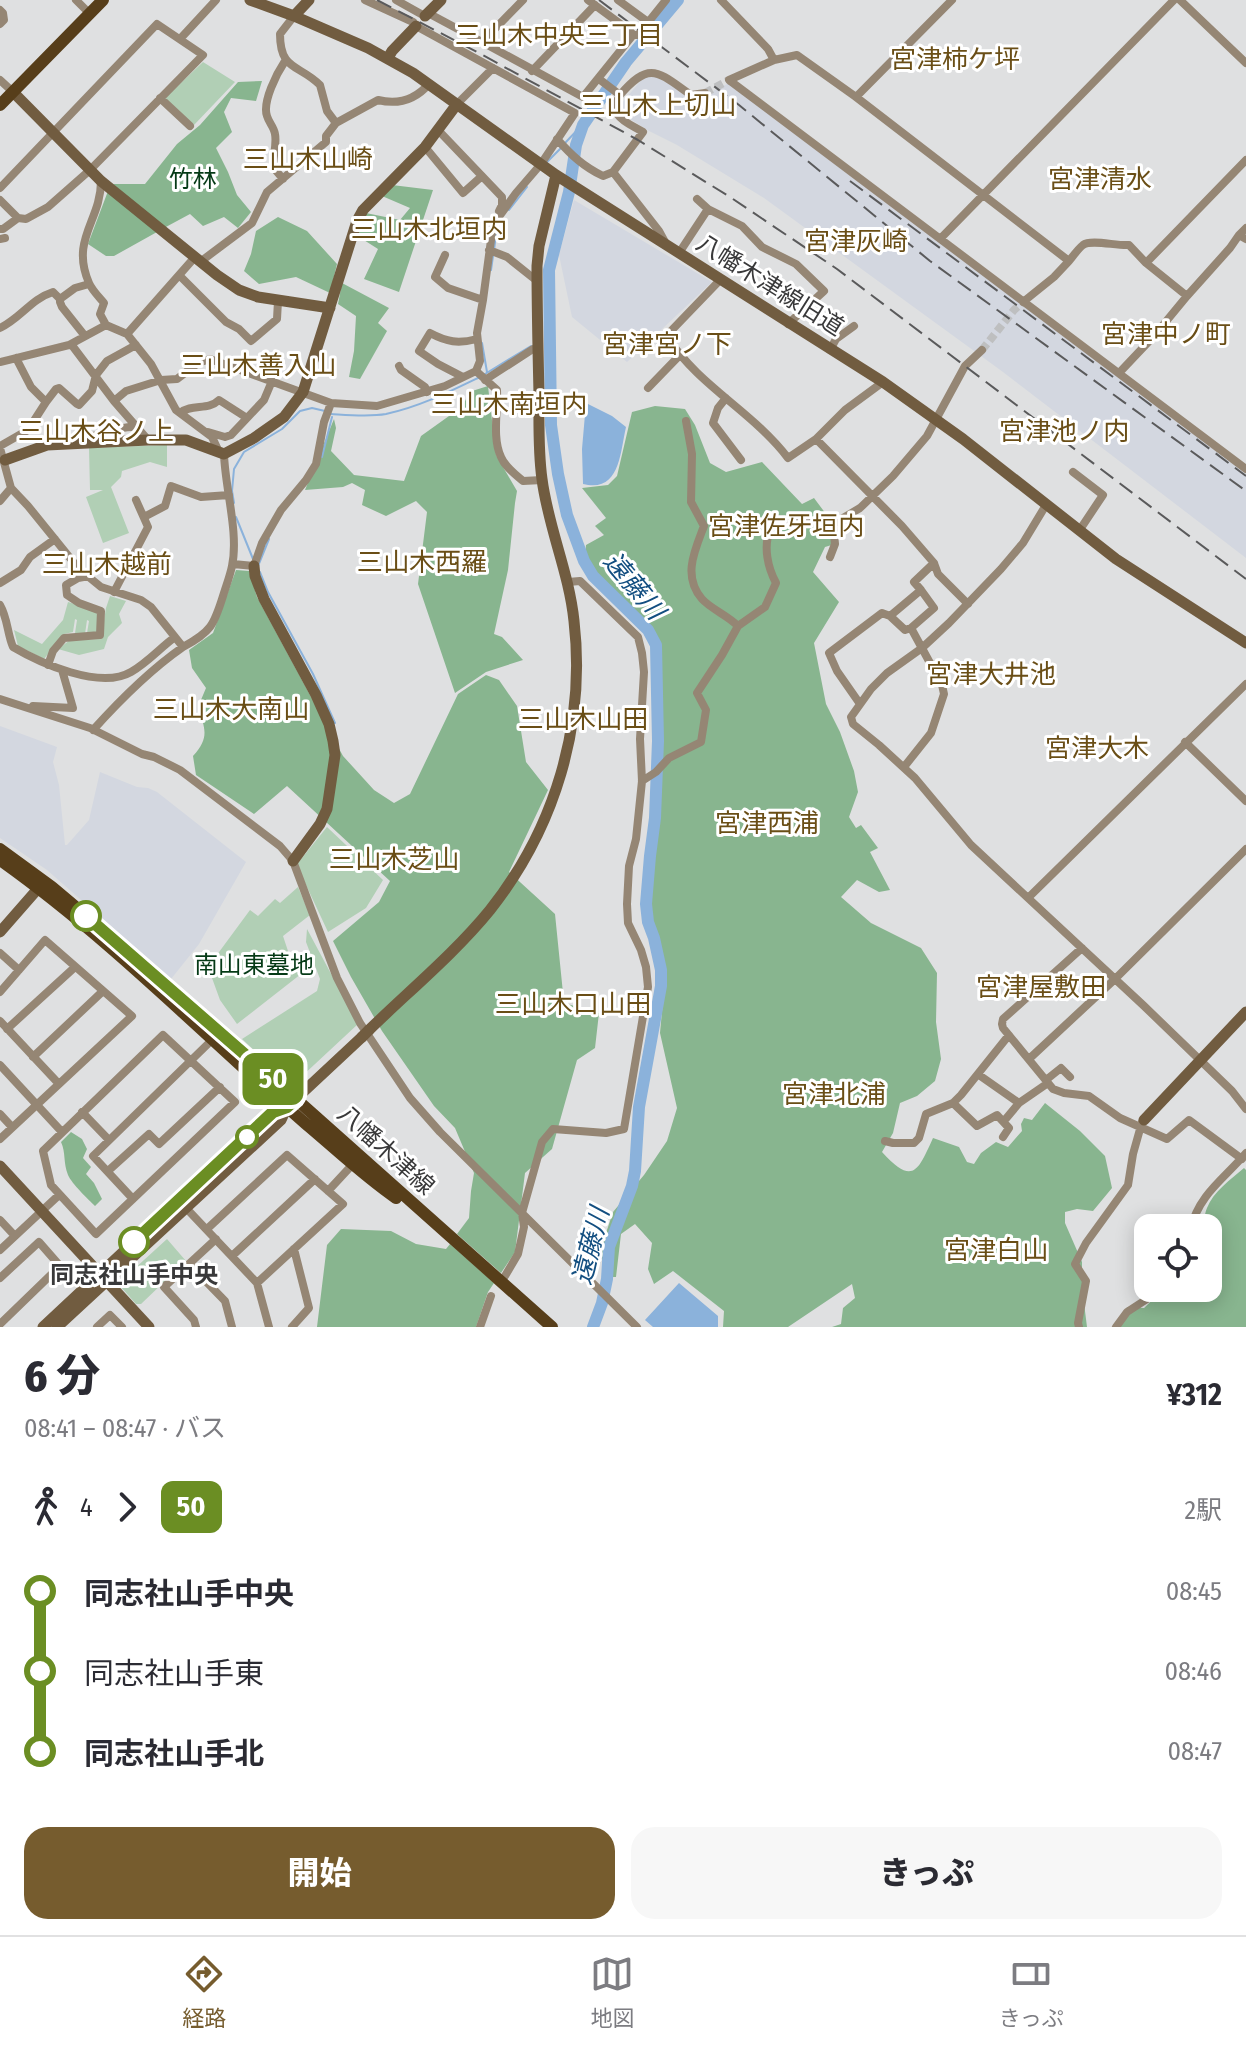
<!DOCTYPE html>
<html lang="ja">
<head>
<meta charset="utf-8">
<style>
  :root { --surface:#fff; --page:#f7f7f7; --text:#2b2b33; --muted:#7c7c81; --line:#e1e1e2; --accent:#765c2e }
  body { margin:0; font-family:"Fira Sans Condensed","Noto Sans JP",sans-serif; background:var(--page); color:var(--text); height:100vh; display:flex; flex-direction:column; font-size:30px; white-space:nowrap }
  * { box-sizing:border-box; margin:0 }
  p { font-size:26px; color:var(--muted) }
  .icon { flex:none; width:44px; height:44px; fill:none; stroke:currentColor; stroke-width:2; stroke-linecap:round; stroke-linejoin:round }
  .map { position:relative; height:1327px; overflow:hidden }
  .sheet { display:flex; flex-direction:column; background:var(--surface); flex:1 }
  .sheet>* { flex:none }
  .badge { padding:0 16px; border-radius:12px; font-size:28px; line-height:52px }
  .tools { position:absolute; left:1134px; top:1214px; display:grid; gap:16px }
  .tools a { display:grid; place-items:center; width:88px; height:88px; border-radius:16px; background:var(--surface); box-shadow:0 4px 20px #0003; font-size:40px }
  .map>.badge { position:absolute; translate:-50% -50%; box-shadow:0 0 0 4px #fff }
  .legs { display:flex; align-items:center; gap:12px; height:88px; padding:0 24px; font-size:26px }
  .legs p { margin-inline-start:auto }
  .headline { display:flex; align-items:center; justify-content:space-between; height:136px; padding:0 24px }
  h1 { font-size:44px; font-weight:800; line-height:60px }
  .action { display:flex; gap:16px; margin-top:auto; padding:16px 24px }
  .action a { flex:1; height:92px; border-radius:24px; background:var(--accent); color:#fff; font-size:32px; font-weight:800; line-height:92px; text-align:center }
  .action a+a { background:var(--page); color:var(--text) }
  ul { padding:0 24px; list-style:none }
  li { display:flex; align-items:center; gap:28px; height:80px; font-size:30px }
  li i { display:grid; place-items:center; width:12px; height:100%; margin:0 10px; background:currentColor }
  li i::after { content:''; width:20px; height:20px; margin:-10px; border:6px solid; border-radius:50%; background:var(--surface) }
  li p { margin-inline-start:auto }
  li:first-child i { background:linear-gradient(#0000 50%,currentColor 0) }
  li:last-child i { background:linear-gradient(currentColor 50%,#0000 0) }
  .menu { display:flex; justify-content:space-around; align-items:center; height:112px; border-top:2px solid var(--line); background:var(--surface); font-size:22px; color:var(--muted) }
  .menu a { display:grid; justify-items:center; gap:4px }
  .menu .on { color:var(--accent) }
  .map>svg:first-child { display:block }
</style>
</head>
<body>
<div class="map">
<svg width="1246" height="1327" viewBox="0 0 1246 1327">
  <rect width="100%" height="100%" fill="#dfe0e1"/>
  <path fill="#d3d7e0" d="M653 75 690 96 705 95 729 83 1246 474V558L1003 372 764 198 677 145 649 131 627 117 622 112V103L643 78Z
    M574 200 712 282 627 362 572 317 559 255Z
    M0 726 57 747 53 762 59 785 65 845H67L89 820 100 772 137 787 148 788 157 792 246 862 199 944 171 979 47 870 0 838Z"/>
  <path fill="#b1cfb5" d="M203 62 235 82 194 125 165 98Z
    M167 445V467L150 462 122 471 121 477 111 487 129 533 103 543 86 497 103 490H90L89 448Z
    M110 596 126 601 119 614 122 623 108 637 104 649 79 655 58 649 70 640 101 639 106 608Z
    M68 602 101 612 97 632 87 633 89 621 87 620 85 634 75 633 77 620 75 619 73 632 64 634 44 659 18 646 14 630 42 644 63 620Z
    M327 827 383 880 366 908 328 932 299 870 298 863Z
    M298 887 310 915 283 936 289 954 293 956 301 974 237 1024 220 1000 208 967 250 910 258 916 275 899 280 903Z
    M307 929 358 1024 300 1078H284L242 1039 317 991 320 979 306 942Z
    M167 1239 186 1261 141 1304H136L121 1287V1281Z"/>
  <path fill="#88b58f" d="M262 81 256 101 231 98 224 112 232 132 216 148 228 172 237 195 251 212 238 228 224 217 203 226 190 214 164 228 113 184H145L177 144 200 125 238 82Z
    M392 185 433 190 399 292 364 279 378 249 356 235 366 213 400 220 410 208 382 196Z
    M108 191 157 232 114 256H106L88 244Z
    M278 217 307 231 337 264 330 293 296 277 259 284 244 271 251 254 256 231Z
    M342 283 389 308 378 323 387 331 360 379 349 377 354 351 356 316 338 304Z
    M488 386 496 455 517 491 515 503 508 570 494 634 502 637 523 660 486 672 455 693 418 584 427 512 416 501 386 516 362 505 365 490 352 483 343 487 305 490 334 419 336 428 331 451 354 475 404 481 421 436 463 406 469 392Z
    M655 406 685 409 695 425 710 463 726 472 762 462 802 504 814 498 826 514 835 544 825 547 813 572 839 602 814 643 826 704 840 732 854 771 858 792 849 817 856 828 861 825 878 848 870 852 890 890 879 892 857 880 841 897 871 923 921 948 937 973 936 1022 941 1059 935 1081 917 1096 900 1103 893 1133 882 1152C913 1186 918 1171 933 1138L959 1147 967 1162 974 1164 981 1153 996 1142 1008 1147 1022 1131 1021 1124 1024 1118 1032 1120 1045 1103 1080 1131 1105 1156 1112 1188 1093 1211 1077 1209 1065 1212V1223L1082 1262V1287L1087 1327H832L841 1324 843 1308 855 1298 852 1284 788 1327H723L724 1311 673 1271 654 1284 648 1269 652 1243 635 1224 621 1234 616 1277H607L600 1251 613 1212 644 1175 667 1141 677 1108 660 1033 666 968 651 922 649 904 651 866 659 807 662 741 660 647 648 627 595 573 585 557 586 545 604 535 595 526 606 518 582 488 608 485 617 476 632 412Z
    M236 570 249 571 257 597 343 756 374 790 394 803 410 794 458 694 486 675 499 680 517 706 526 762 548 790 509 872 555 914 564 1003 599 1013 595 1048 577 1060 552 1149 525 1173 515 1252 501 1273 457 1234 469 1218 471 1191 474 1173 455 1128 434 1106 382 1031 351 977 333 941 379 902 390 881 287 786 254 814 196 775 193 756C210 737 205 729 198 707L206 688 192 668 189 650 213 633Z
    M71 1132 82 1139 87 1149 83 1158 91 1167 86 1174 94 1183 102 1199 95 1206C88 1199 72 1184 68 1175 63 1163 66 1153 61 1142Z
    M1244 1168 1246 1170V1327H1120L1127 1307 1144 1308 1165 1288H1208V1228H1201C1205 1221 1204 1215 1207 1208 1213 1192 1231 1179 1244 1168Z
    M341 1229 391 1231 416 1244 446 1249 450 1244 494 1283 488 1292 476 1327H317L327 1245Z"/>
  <path fill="#8bb2db" d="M586 403 612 416 626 427C620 453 620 493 583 484L582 449Z
    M679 1283 718 1316V1327H653L645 1320Z"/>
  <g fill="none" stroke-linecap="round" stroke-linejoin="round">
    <path stroke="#8bb2db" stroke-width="2" d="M565 143 584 123
      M546 163 561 148
      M509 210 527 187
      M494 250 497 227 500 222
      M491 270 493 256
      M482 343 487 372
      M485 374 531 346
      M331 414C348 415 369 417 386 414 419 407 449 392 480 377
      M322 457 332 417
      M234 503 232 491 234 469 244 452 282 429 300 411 312 408 325 411
      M236 517 253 559
      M258 566 269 539
      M260 572 268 592 313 674 335 723"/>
    <path stroke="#8bb2db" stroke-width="12" d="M593 1327 602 1303 607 1279 609 1247 632 1186 635 1171 639 1107 661 986V970L654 938 648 922 646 904 650 856 655 818 658 741 656 645 648 630 593 576 584 561 567 515 558 474 551 425 549 270 569 192 576 145 583 125 626 62 678 0"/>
    <path stroke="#bebfc0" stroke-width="8" stroke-dasharray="8 4" stroke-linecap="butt" d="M705 93 729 80
      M982 350 1014 310 1023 302"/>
    <path stroke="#958674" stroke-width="8" d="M76 0 90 14
      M365 0 413 22
      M396 0 421 14
      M588 0 630 31 633 35
      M618 0 648 22
      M721 0 768 49 774 60
      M952 0 856 97 797 55 774 60 729 80 1246 469
      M1180 0 1246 63
      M0 10 3 13 4 20 0 24
      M428 13 482 42 523 0
      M294 16 280 34C280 71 299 64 320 85L327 111 336 123
      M180 39 216 0
      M482 42 583 97 633 35H638L666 0
      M532 71 595 5
      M599 79 620 95C650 60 658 72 691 95L705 93
      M0 80 13 92
      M856 97 1069 261C1073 256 1078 249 1083 245 1091 239 1116 246 1129 245L1146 263 1187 296 1230 248 1239 235
      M160 98 190 126
      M457 104 493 68
      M438 130 502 197V205L499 211
      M557 139C571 155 584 167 603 176L613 172 643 132C627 122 607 117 620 95
      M425 147 463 193 482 176
      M613 172 659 231 665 242
      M283 179 273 167C273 156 277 144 275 134 274 127 269 123 267 116 262 102 277 73 285 61
      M101 181C101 221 70 239 89 283 92 290 99 297 104 303L100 314 106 325 127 334 151 364 176 410 212 437 219 452
      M0 188 157 24 203 55 90 170 48 207 26 219 18 218 3 229H0
      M697 199 708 209 742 226 762 247 796 264 824 291 788 324
      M0 200 18 218
      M1246 228 1239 235 1246 239
      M0 239 5 238
      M940 239 1174 0
      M489 250 507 257 537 281
      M679 253 708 209
      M445 255 435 277 448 288 483 300
      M200 262 252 223 267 192 326 142V136L336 123 378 100C398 105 415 100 429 84
      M1146 263 1246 160
      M179 275 226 322 239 329 251 341 277 319 278 301
      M721 279 670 332 668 338C699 386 753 412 788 458L816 439 845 410 883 382
      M60 299 75 288 89 284
      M1023 302 1054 277 1069 261
      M0 328C21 318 31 299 53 292L60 299V302L62 307 85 336
      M127 334 195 257
      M71 344 114 401 148 440
      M830 350 836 339 854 326
      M0 362 69 345 106 325
      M399 366 401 370 425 387 427 392
      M476 371 497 390C498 411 492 438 501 457 505 467 515 474 523 481L542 480
      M1119 373 1154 336 1187 296
      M463 377 438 364 419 351 430 333C447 342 458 344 477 339
      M485 380 533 349H538
      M648 388 679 356
      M726 398 718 408 713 423 741 460
      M114 401 126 391 161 380 177 379 198 363 210 359 331 403 377 406 445 386 476 371 480 361 477 333 483 300 493 225 516 193 541 164 575 113 416 26
      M46 402 56 389 59 388 77 404 79 405 92 391 96 375 107 361 136 345
      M180 413C192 403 208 411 219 400L247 418
      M686 421 692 454 691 502 704 526C695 550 682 576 702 599 711 609 727 615 738 626
      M208 432 225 437 231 435 264 400 272 381
      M92 436C109 433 118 426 135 427
      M816 439 902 526 934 563 938 574 968 604
      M0 446 28 430 46 402 31 387 16 358
      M0 448 11 488 28 506 79 569 101 587 141 600 151 607 183 647C211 632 214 625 223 596 226 586 230 576 232 566 239 533 225 488 224 454
      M1073 472 1103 495 1079 531
      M0 501 11 488
      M1046 505 1023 543 1001 569 949 623 922 648 887 673 871 689 851 717 853 724 879 745 915 778 971 845 1143 1005 1232 1091 1246 1109
      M144 517 165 506 171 486 201 497 229 495
      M830 557 835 544 833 524
      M233 564 254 566 262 543 281 510 306 480 316 464 324 422 331 403
      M0 583 21 570 30 557 55 539
      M921 590 914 582 934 563
      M114 592 148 527 136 500
      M0 605C8 619 7 633 13 647 40 663 100 690 131 672 147 663 160 648 175 637
      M890 616 921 590 934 608 911 628
      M48 665 53 651 64 638 100 635 101 611 79 603 67 595 66 585 78 578 89 576
      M0 699 90 728 142 754 154 757 180 770 280 846 293 861 337 978 360 1023 410 1098 440 1132 637 1327
      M860 704 837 671 829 653 882 613 890 616 905 630 911 628 942 685 944 694 931 733 904 767
      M33 706 73 708 62 670
      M93 730C120 700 150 670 183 647
      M1185 742 1246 801
      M642 781 656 772 669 758 701 742 706 710 697 693 722 655 738 626 765 607 776 583C768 568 763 547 770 530 772 526 776 522 778 519L833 524 860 508 893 476 927 436 965 366 982 350
      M1028 898 1246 684
      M1082 948 1003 1019 1002 1024 1003 1028 1053 1089 1064 1093 1089 1096 1120 1118 1167 1139 1189 1120 1242 1159
      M0 953 19 970
      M0 992 45 940 132 1016 0 1139
      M0 1021 59 1084
      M7 1029 75 967
      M163 1035 235 1102 96 1234 51 1185 43 1151Z
      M33 1057 103 991
      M1029 1059 1115 979 1246 849
      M0 1065 62 1132
      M979 1075 1019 1103
      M1046 1080 1061 1068 1070 1077
      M953 1103 977 1126 997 1115 1009 1128 1003 1137
      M82 1112 109 1140
      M0 1114 12 1127
      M1004 1121 1019 1103 1048 1083
      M885 1141 893 1143H914L919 1138 926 1114 953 1103 961 1095 1009 1035
      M108 1171 149 1134 159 1144 220 1087
      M328 1191 353 1164
      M133 1199 93 1156 214 1038
      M186 1208 257 1283 269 1327
      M0 1220 15 1236
      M1191 1228C1199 1194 1225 1178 1246 1153
      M207 1229 287 1155 343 1204 257 1283
      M0 1250 59 1195
      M232 1256 315 1179
      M189 1264 225 1301 232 1327
      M505 1276 518 1254 524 1227 522 1213 542 1142 553 1129 606 1133 624 1129 648 987 646 967 641 950 628 923 627 904 629 866 636 839 642 781 640 739 644 672 642 653 638 637 580 581 568 582
      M0 1278 39 1242 60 1266 0 1324
      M97 1327 110 1315 122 1327
      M196 1327 194 1320 164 1287 216 1239
      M292 1327 309 1308 294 1249
      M480 1327 491 1296
      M1079 1327 1078 1323 1086 1281 1075 1264 1086 1243 1128 1185 1133 1154 1142 1122
      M1116 1327 1127 1312 1164 1288"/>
    <path stroke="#715c40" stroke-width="11" d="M250 0 294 16 368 48 413 73 556 175 883 382 963 439 1116 559 1246 643
      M294 16 309 0
      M425 16 441 0
      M388 58 392 51 416 26
      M13 92 101 181 217 275 239 290 258 297 330 308
      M5 460 47 445 148 440H186L224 454 254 438 284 417 303 392 357 221 363 210 425 147 457 104
      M254 566 255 576 264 599 316 695 329 724 333 741 335 755 327 809 320 824 293 861
      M0 932 42 884
      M369 1030C409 991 455 953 490 910 555 828 586 725 574 621 569 572 548 527 542 479 538 451 539 422 539 394 538 351 537 309 537 266L539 246 556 175
      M1144 1120 1246 1012
      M0 1166 149 1327
      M43 1327 273 1112 287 1107
      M57 1327 281 1120 287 1107 362 1037"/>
    <path stroke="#573e1a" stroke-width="12" d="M0 105 103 0
      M0 849 52 887 103 930 296 1099 552 1327
      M0 860C110 938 205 1036 306 1124 336 1149 364 1176 396 1198"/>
    <path stroke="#5a5a5b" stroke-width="2" stroke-dasharray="16 8" stroke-linecap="butt" d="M377 0 477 52 638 140 730 197 837 269 1246 579
      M599 0 739 105 930 261 1246 491
      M850 181 1246 476"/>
    <path stroke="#715c40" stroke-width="11" d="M362 1037 369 1030"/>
  </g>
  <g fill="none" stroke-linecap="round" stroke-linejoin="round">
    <defs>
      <path id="line-1" d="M86 916 296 1099 287 1107 273 1112 134 1242"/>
    </defs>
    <use href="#line-1" stroke="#fff" stroke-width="18"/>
    <use href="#line-1" stroke="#6b8e23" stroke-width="12"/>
  </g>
  <g fill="#fff" stroke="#6b8e23" stroke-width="4">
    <circle cx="86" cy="916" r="14"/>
    <circle cx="247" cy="1137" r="10"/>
    <circle cx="134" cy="1242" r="14"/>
  </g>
  <g text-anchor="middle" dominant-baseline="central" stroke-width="6" stroke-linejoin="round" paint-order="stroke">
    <g font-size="24" fill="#053a16" stroke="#fff">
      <text x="193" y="179">竹林</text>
      <text x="254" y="965">南山東墓地</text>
    </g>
    <g font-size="24" fill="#39393a" stroke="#fff">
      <text transform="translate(770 285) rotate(32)">八幡木津線旧道</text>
      <text transform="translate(386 1150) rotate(42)">八幡木津線</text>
    </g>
    <g font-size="24" font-weight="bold" fill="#39393a" stroke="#fff">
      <text x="134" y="1275">同志社山手中央</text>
    </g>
    <g font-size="26" fill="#6a4e16" stroke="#fff">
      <text x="559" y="35">三山木中央三丁目</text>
      <text x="955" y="59">宮津柿ケ坪</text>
      <text x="658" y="105">三山木上切山</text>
      <text x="308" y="159">三山木山崎</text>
      <text x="1100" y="179">宮津清水</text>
      <text x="429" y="229">三山木北垣内</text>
      <text x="856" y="241">宮津灰崎</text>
      <text x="1166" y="334">宮津中ノ町</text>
      <text x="667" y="344">宮津宮ノ下</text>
      <text x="258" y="365">三山木善入山</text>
      <text x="509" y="404">三山木南垣内</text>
      <text x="96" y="431">三山木谷ノ上</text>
      <text x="1064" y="431">宮津池ノ内</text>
      <text x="786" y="526">宮津佐牙垣内</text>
      <text x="422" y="562">三山木西羅</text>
      <text x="107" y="564">三山木越前</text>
      <text x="991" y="674">宮津大井池</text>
      <text x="231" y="709">三山木大南山</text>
      <text x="583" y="719">三山木山田</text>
      <text x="1097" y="748">宮津大木</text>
      <text x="767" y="823">宮津西浦</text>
      <text x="394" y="859">三山木芝山</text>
      <text x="1041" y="987">宮津屋敷田</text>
      <text x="573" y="1004">三山木口山田</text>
      <text x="834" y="1094">宮津北浦</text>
      <text x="996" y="1250">宮津白山</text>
    </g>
    <g font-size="26" font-style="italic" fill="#124e80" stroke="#fff">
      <text transform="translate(634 586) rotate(50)">遠藤川</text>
      <text transform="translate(591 1246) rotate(-76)">遠藤川</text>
    </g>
  </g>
</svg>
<div class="tools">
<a><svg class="icon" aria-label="locate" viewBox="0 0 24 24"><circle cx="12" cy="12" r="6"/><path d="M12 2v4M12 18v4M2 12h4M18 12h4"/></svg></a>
</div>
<b class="badge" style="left:273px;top:1079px;background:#6b8e23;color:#fff">50</b>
</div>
<section class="sheet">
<div class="headline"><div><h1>6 分</h1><p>08:41 – 08:47 · バス</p></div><b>¥312</b></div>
<div class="legs"><svg class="icon" aria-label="walk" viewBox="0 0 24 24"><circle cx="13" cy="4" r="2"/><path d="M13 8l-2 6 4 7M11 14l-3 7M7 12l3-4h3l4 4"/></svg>4<svg class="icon" aria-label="forward" viewBox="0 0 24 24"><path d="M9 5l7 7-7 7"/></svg><b class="badge" style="background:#6b8e23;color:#fff">50</b><p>2駅</p></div>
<ul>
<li><i style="color:#6b8e23"></i><b>同志社山手中央</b><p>08:45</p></li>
<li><i style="color:#6b8e23"></i><span>同志社山手東</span><p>08:46</p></li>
<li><i style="color:#6b8e23"></i><b>同志社山手北</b><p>08:47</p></li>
</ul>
<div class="action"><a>開始</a><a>きっぷ</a></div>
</section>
<nav class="menu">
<a class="on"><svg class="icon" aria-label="directions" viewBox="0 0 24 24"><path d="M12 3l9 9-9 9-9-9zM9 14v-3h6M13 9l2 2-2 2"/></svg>経路</a>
<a><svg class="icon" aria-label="map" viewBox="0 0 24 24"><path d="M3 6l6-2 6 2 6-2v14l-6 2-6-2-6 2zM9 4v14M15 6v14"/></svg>地図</a>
<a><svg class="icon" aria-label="tickets" viewBox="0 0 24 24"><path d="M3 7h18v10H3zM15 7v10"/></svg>きっぷ</a>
</nav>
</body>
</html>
